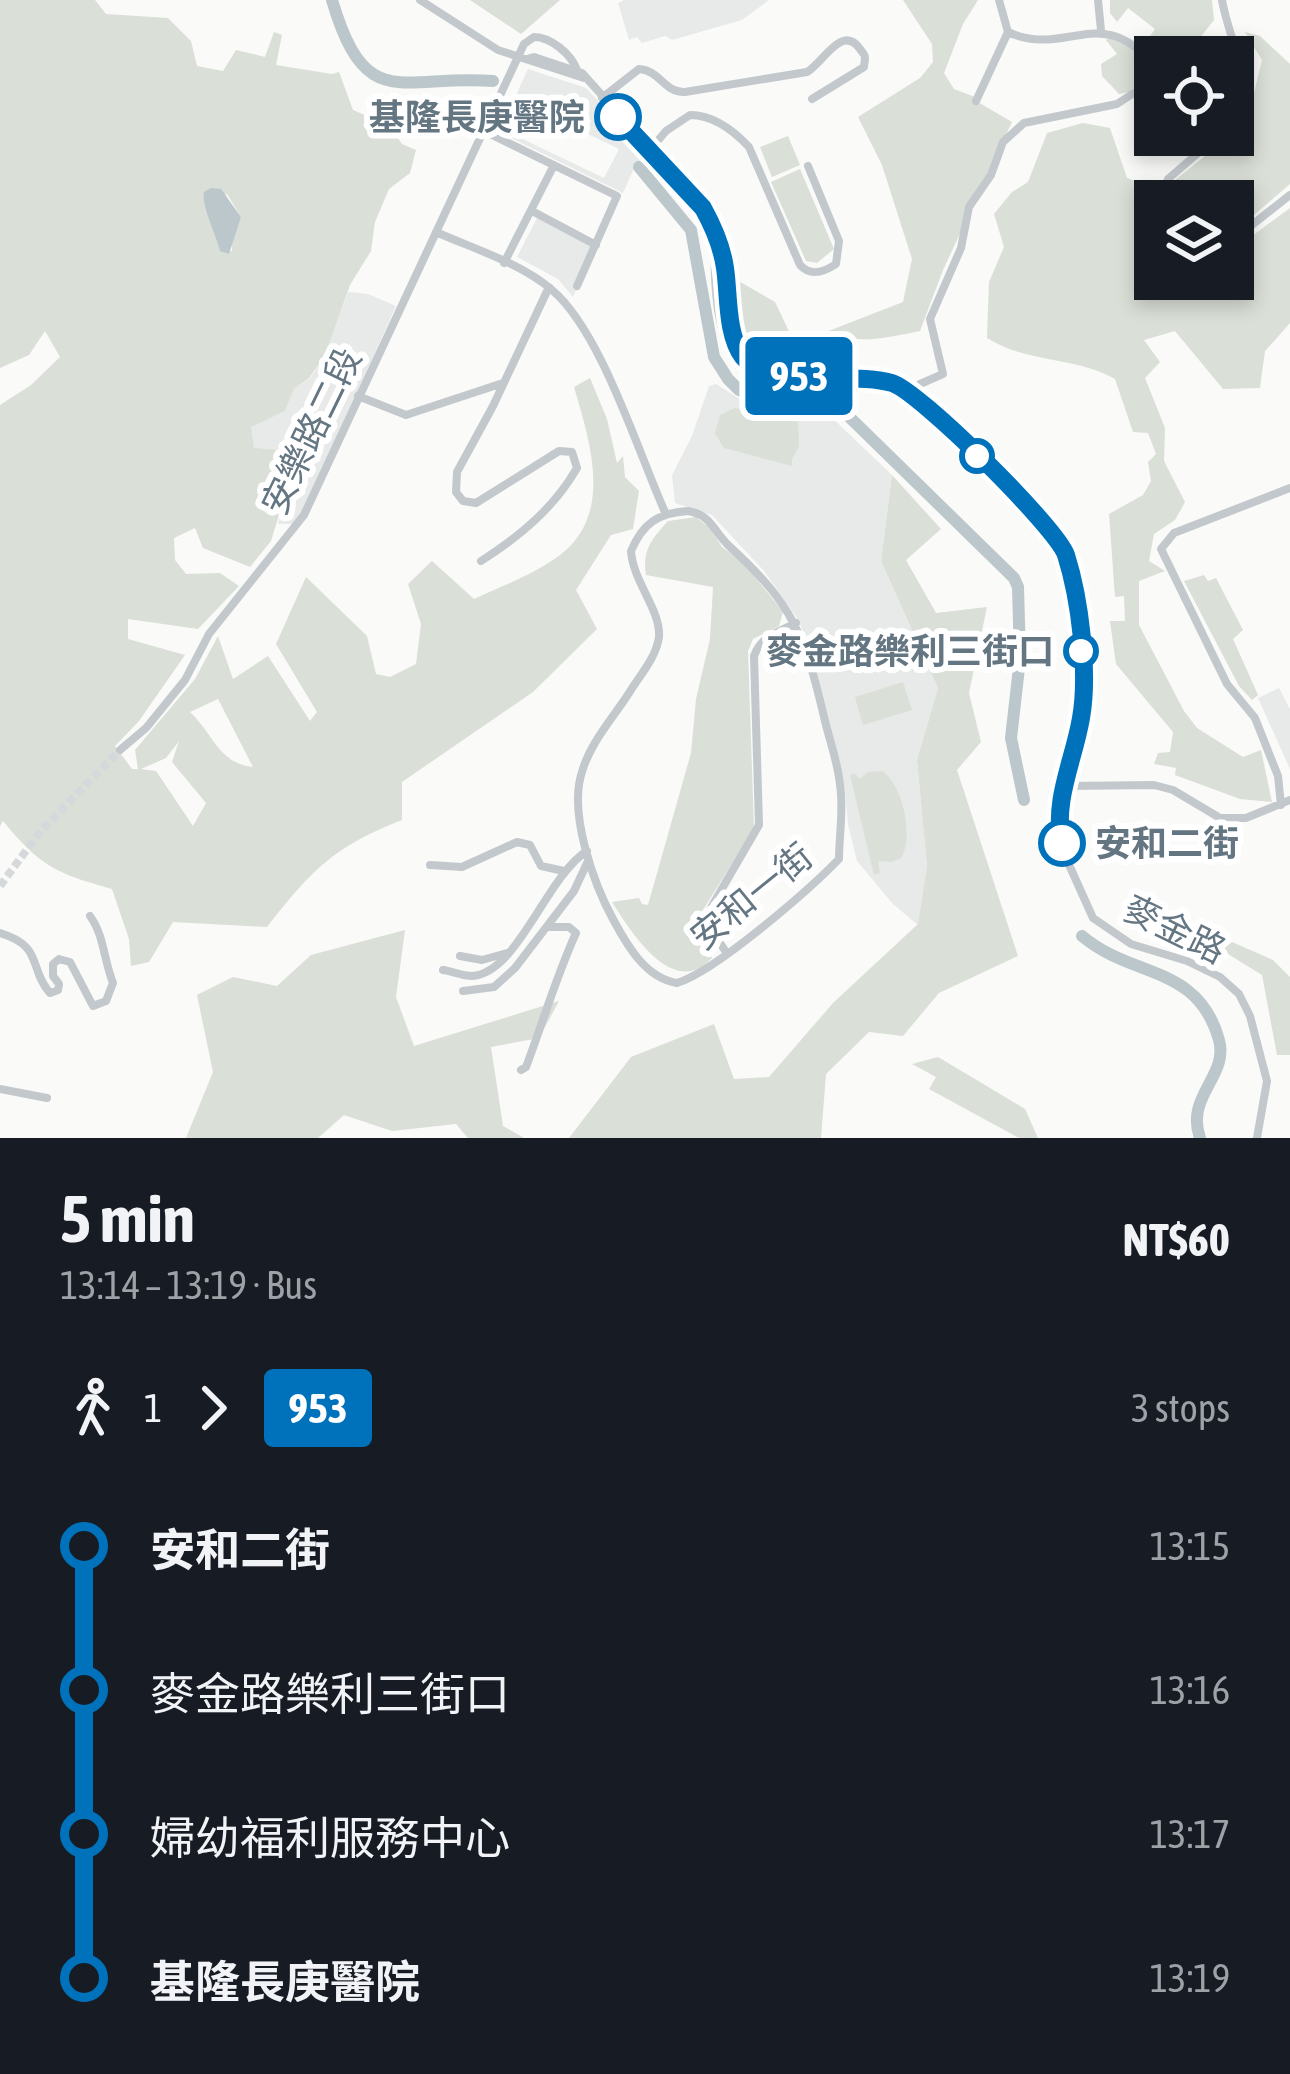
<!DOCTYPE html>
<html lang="en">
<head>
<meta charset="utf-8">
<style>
  :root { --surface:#171b24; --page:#20242c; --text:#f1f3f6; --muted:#9ea1a6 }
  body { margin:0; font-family:"Asap Condensed","Noto Sans TC",sans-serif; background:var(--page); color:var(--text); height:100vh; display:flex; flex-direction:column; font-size:45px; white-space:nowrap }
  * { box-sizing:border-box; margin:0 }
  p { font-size:39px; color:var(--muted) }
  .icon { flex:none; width:66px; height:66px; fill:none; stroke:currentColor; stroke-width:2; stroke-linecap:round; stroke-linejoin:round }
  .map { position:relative; height:1138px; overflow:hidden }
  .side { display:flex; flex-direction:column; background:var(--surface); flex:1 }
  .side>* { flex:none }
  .badge { padding:0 24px; border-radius:9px; font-size:42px; line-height:78px }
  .fabs { position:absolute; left:1134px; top:36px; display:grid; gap:24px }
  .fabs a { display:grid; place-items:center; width:120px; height:120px; border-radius:0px; background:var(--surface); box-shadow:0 6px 18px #0003; font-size:60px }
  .map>.badge { position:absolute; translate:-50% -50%; box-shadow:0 0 0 6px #fff }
  .legs { display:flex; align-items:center; gap:18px; height:132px; padding:0 60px; font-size:39px }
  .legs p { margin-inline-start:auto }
  .headline { display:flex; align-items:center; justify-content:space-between; height:204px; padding:0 60px }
  h1 { font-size:66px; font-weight:700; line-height:90px }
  ul { padding:0 60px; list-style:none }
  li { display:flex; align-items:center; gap:42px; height:144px; font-size:45px }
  li i { display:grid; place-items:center; width:18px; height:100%; margin:0 15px; background:currentColor }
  li i::after { content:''; width:30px; height:30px; margin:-15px; border:9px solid; border-radius:50%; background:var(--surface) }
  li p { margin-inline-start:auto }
  li:first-child i { background:linear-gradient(#0000 50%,currentColor 0) }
  li:last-child i { background:linear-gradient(currentColor 50%,#0000 0) }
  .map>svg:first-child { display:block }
</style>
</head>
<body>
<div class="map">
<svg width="1290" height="1138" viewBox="0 0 1290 1138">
  <rect width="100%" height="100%" fill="#fafaf8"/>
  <path fill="#e8e9e9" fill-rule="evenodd" d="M624 0H769L742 20 672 40 665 36 642 43 637 37 629 40 618 3Z
    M528 69 586 88 648 154 635 166 623 193 499 132ZM560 97 574 105 572 110 591 120 586 133 619 149 604 178 504 130 518 102 538 111 545 98 556 103Z
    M537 218 595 247 573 297 558 279 517 257Z
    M348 292 368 294 396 306 298 524H278L293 469 303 464 254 448 250 426 285 411 294 389 310 378 325 356Z
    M716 384 748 404 828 414 892 475 881 561 938 688 917 760 927 866 918 925 893 904 857 861 848 825 845 789 814 663 799 621 764 571 712 515 675 503 672 475 692 436 709 386Z
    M1279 688 1290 709V769L1258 698Z"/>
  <path fill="#dadfd7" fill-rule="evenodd" d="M0 0H95L106 14 168 18 191 41 197 66 223 71 236 50 265 57 274 32 282 35 276 65 332 74 339 72 353 110 390 126 402 144 416 150 410 173 389 189 375 222 371 251 350 285 325 356 309 378 294 389 285 411 251 427 254 448 308 453 303 465 293 469 271 541 250 567 203 548 195 528 174 538 175 560 186 574 220 573 239 586 198 629 128 619V639L185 655 139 721 115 746 132 769H138L135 750 195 679 218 636 233 679 268 656 310 721 317 712 276 644 306 577 367 636 376 674 390 677 416 664 421 624 408 584 432 561 474 599C502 586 535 574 560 555 614 514 590 442 574 387L590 378 607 419 617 463 623 456 625 477 639 491 633 529 611 535 576 590 597 629 533 692 402 782V820C333 847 312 870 267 927L173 922 149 962 131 966 129 939 112 889C56 873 41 867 3 821L0 826V405L31 385 60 357 45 331 29 355 0 368ZM227 194 241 217 232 236V251L220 250 208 210ZM218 699 253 767C219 764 212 732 190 712ZM179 741 172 762 206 803 193 826 156 771 141 769 166 758Z
    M470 0H560L521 34Z
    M903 0H978L963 24 944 73 954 89 975 97 976 101 1012 122 943 270 920 331C904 334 888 338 873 339 861 340 846 337 834 340 819 345 808 361 794 366 750 380 724 312 737 280L775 302 795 344 903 302 912 259 882 165 858 117 920 78 933 62 932 44Z
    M1110 0H1212L1214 20C1195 43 1191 57 1158 57L1146 42 1155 29 1128 8 1117 22 1110 13Z
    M1245 32 1260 36 1290 64V184L1233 233V201H1166L1176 179 1234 133 1245 130 1262 60Z
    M1111 37 1135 49 1154 70 1129 92 1119 94 1102 76 1101 64 1117 54 1106 40Z
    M1083 123 1110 128 1127 178 1152 187 1155 279H1233V250L1290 208V323L1265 351 1260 388 1223 389 1175 331 1144 340 1160 362 1145 378 1165 428 1164 461 1185 502 1175 520 1154 534 1149 561 1165 571 1139 581V625L1184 711 1197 728 1243 757 1261 750 1272 802 1240 799 1175 775 1176 768 1154 764 1158 753 1170 752 1173 732 1116 664 1110 621H1125L1124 596 1115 597 1109 514 1143 495 1151 481 1148 462 1156 454 1148 433 1133 432 1115 379C1075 356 1026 363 987 338L989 282 1004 247 994 214 1012 192 1028 182 1047 133Z
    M788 136 800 165 772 177 760 147Z
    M800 169 834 249 817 263 806 261 771 182Z
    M735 408 798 422 799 446 792 459V466L724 448 715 433 720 415Z
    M892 475 941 529 906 560 936 613 987 607 969 693 981 742 957 770 1018 956 939 993 903 1036 869 1032 826 1074 821 1138H569L631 1057 714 1024 734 1079 769 1077 833 1003 918 924 927 866 917 760 938 688 881 561Z
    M696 517 710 528 722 547 744 563 783 612 779 626 753 639 748 651 754 828 703 910 712 958C674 1000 632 934 612 902L639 898 642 904 648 905 691 753 696 699 710 639 713 587 646 575C642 550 652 539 668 521Z
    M1204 575 1208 581 1216 578 1243 630 1233 639 1258 695 1252 700 1239 686 1184 581Z
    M903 682 912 710 863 725 855 697Z
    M882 771C903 784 914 838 901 858L892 862 878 861 880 873 874 875 850 775 856 774 859 779 869 772Z
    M405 930 396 997 414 1046 559 1001 539 1038 491 1047 503 1126 524 1138H468L456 1124 392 1131 344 1115 318 1138H186L213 1072 197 995 233 977 277 986 311 955Z
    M1232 942 1273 960 1290 977V1055H1277L1262 975 1220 949Z
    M938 1057 1025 1109 1038 1138H1019L929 1089 936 1077 912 1064Z"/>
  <path fill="#bbc7cb" d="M211 188 221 189 241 217 229 254 220 251C216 234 201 205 204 192Z"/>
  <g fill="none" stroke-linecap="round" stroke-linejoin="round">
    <path stroke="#bbc7cb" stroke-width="12" d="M332 0C366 115 401 74 493 81
      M639 167 691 230 714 357 728 379 739 390 757 396H825L835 403 1014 578 1018 587 1020 659 1011 738 1024 800
      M1082 936C1133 979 1198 964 1219 1040 1229 1076 1185 1096 1200 1138"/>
    <path stroke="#d5d9db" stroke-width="8" stroke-dasharray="8 4" stroke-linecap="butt" d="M0 886 39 833 120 750"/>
    <path stroke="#c3c8cc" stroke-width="8" d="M420 0 498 50 584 78
      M999 0 1008 32C1066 59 1101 0 1155 67
      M1098 0 1101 30
      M1222 0C1229 41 1254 78 1233 118
      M527 59 534 57 582 73 703 208 724 261 735 338 748 361 765 372 840 376 902 387 1057 536 1070 572 1083 669 1082 715 1059 811 1066 858 1093 918 1131 944 1187 961 1220 977 1239 994 1250 1016 1267 1081 1257 1138
      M602 98 639 69C660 70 664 93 685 92L807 72C823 63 842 23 860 49 867 58 865 56 864 67L812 99
      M976 101 1008 32
      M484 131 617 196 577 286
      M649 151 666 131 690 115C713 115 734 131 749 147L800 265C811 277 824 272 836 264L839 241 808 166
      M1159 201 1168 179 1219 135
      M532 211 596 245
      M436 232C474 249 521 263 552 290 601 331 638 452 665 512
      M1233 240 1290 195
      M716 243C713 266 715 287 718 310 728 366 744 388 805 387 822 387 836 388 851 381
      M504 263 554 165
      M909 393 920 384 943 374 930 319 961 248 969 207 991 175 1003 142 1024 123 1117 104 1155 79
      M358 396 406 415 503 383
      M688 511C712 515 713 531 729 546 794 605 805 636 825 721 830 742 838 763 840 785 844 809 839 835 839 859 809 890 716 971 677 983 646 978 628 947 614 921 594 885 568 813 582 772 590 743 613 718 629 693 640 675 656 658 659 637 661 610 633 582 631 551 643 523 658 513 688 511Z
      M481 561C520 536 554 508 577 468L572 452 559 451 476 503 463 501 456 492 457 472 493 406 549 287
      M120 750 146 728 185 680 209 634 304 515 524 44 534 37C551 37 571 54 577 70
      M1065 786 1154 785 1173 790 1220 818H1246L1290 800
      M1281 805 1278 776 1255 718 1227 684 1161 549 1174 533 1290 488
      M430 865 462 867 517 842 530 845 541 866 564 871
      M0 933C44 946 28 968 50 993L58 990 59 984 53 976V964L59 959 70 962 93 1006 106 1001 113 983C104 961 104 935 90 916
      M726 952 712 931 709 911 759 825 754 656C761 636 778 632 796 623
      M460 956 482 960 507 953
      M443 970C451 971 463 976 472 976 518 973 546 877 587 851
      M463 991 494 987 515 968 574 891 588 861
      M521 1070 526 1067C543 1022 556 977 576 933L569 927H549
      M0 1089 47 1098"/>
  </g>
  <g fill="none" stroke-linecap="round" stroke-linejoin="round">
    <defs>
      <path id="line-1" d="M618 117 703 208C713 226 722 247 725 268 729 294 726 334 743 357 769 390 853 371 892 383 919 391 1057 528 1066 555 1080 599 1089 673 1081 718 1074 760 1053 800 1062 843"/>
    </defs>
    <use href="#line-1" stroke="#fff" stroke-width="27"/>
    <use href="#line-1" stroke="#0072bc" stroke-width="18"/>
  </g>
  <g fill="#fff" stroke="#0072bc" stroke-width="6">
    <circle cx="618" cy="117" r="21"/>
    <circle cx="977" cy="456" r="15"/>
    <circle cx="1081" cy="651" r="15"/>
    <circle cx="1062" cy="843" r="21"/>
  </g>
  <g text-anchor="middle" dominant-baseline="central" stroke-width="12" stroke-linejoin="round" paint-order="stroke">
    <g font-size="36" font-weight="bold" fill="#657683" stroke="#fff" text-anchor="end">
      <text x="585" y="117">基隆長庚醫院</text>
      <text x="1054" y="651">麥金路樂利三街口</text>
      <text x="1095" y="843" text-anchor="start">安和二街</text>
    </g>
    <g font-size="36" fill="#657683" stroke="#fff">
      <text transform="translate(311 431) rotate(-64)">安樂路二段</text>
      <text transform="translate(751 896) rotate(-39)">安和一街</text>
      <text transform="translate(1175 929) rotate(26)">麥金路</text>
    </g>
  </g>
</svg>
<div class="fabs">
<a><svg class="icon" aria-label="locate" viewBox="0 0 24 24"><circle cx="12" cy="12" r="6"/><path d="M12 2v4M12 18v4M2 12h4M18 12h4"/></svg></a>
<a><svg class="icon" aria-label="layers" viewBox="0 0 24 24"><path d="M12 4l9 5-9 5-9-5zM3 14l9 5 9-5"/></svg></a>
</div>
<b class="badge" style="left:799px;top:376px;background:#0072bc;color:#fff">953</b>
</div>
<section class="side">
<div class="headline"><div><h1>5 min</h1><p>13:14 – 13:19 · Bus</p></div><b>NT$60</b></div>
<div class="legs"><svg class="icon" aria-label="walk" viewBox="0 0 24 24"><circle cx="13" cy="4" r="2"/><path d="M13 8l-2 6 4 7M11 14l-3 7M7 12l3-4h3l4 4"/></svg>1<svg class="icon" aria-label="forward" viewBox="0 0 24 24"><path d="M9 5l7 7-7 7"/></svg><b class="badge" style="background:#0072bc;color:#fff">953</b><p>3 stops</p></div>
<ul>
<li><i style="color:#0072bc"></i><b>安和二街</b><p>13:15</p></li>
<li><i style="color:#0072bc"></i><span>麥金路樂利三街口</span><p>13:16</p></li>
<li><i style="color:#0072bc"></i><span>婦幼福利服務中心</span><p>13:17</p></li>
<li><i style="color:#0072bc"></i><b>基隆長庚醫院</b><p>13:19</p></li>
</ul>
</section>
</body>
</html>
